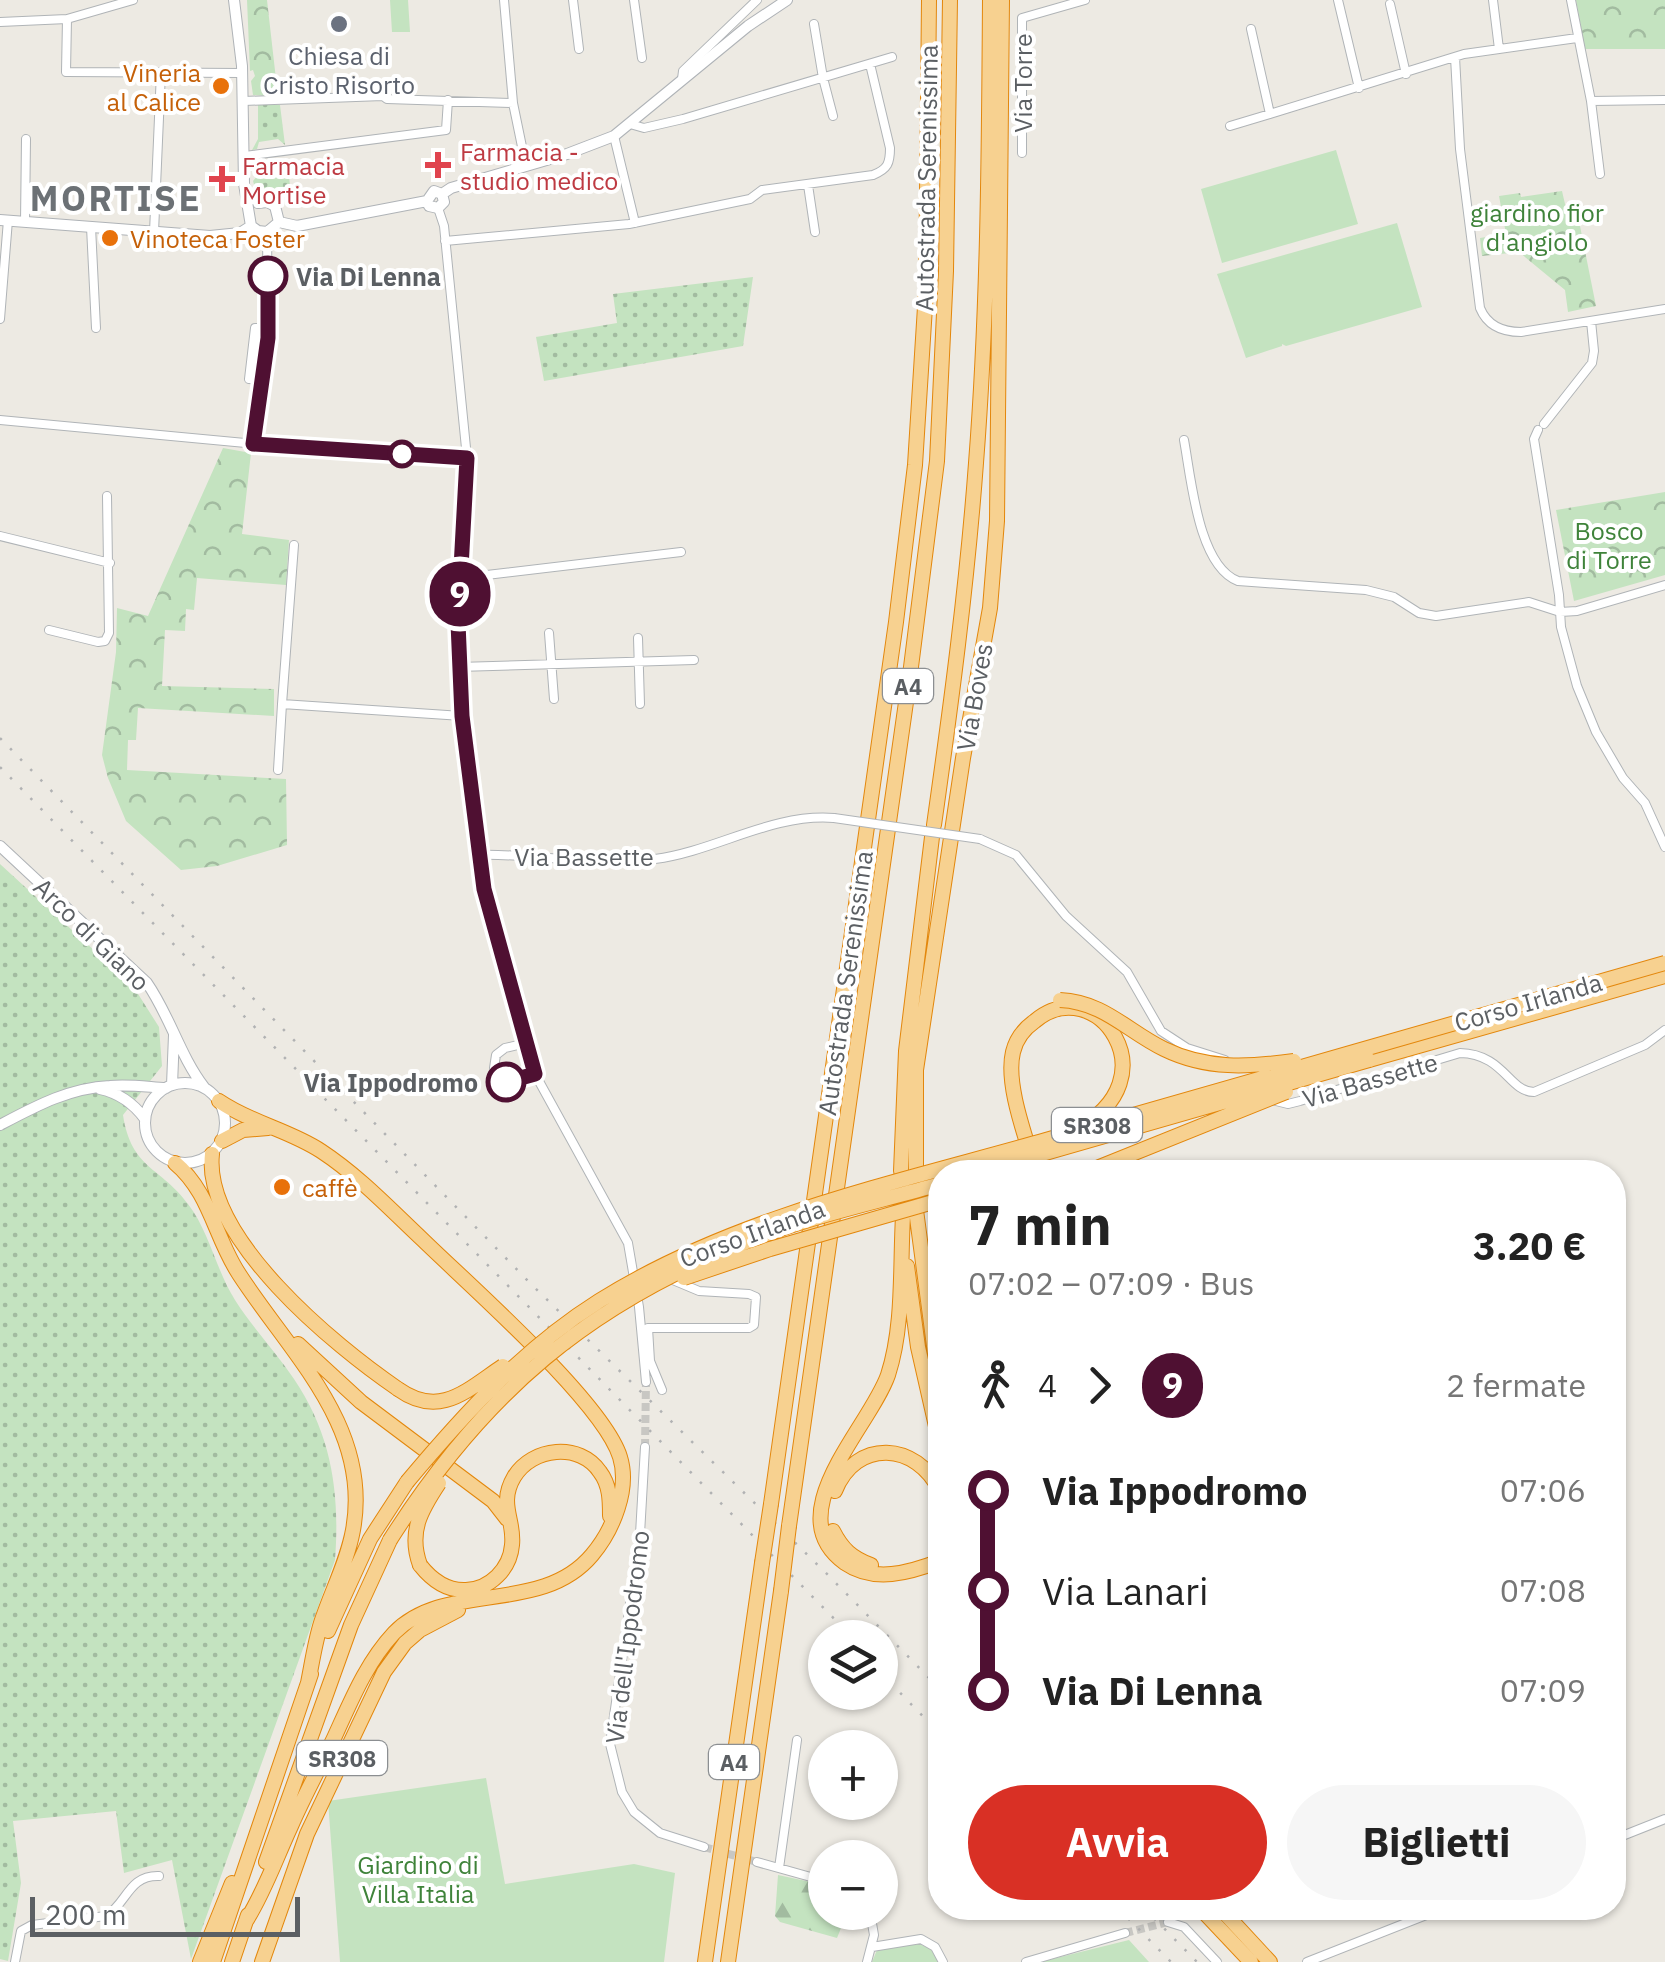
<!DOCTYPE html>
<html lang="it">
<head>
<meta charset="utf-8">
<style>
  :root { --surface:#fff; --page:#f6f6f6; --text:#222; --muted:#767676; --accent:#d93025 }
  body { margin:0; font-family:"IBM Plex Sans",sans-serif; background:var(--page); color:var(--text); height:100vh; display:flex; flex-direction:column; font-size:38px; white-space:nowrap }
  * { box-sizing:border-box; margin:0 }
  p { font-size:32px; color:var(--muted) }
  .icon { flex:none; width:55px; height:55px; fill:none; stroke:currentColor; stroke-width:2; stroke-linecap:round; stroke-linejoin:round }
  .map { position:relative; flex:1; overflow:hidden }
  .panel { position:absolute; left:928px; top:1160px; width:698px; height:760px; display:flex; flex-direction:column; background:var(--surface); border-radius:40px; box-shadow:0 2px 8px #0004 }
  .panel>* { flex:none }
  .badge { padding:0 20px; border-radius:32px; font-size:35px; line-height:65px }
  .buttons { position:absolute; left:808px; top:1620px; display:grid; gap:20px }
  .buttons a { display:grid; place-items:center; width:90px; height:90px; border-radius:50%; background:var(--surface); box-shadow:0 2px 8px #0004; font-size:50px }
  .scale { position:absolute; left:30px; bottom:25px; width:270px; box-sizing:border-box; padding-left:10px; border:5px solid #5b5f63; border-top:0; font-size:28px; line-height:35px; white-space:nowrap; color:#5b5f63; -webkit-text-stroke:8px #fff; paint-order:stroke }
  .map>.badge { position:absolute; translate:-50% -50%; box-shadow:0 0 0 5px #fff }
  .legs { display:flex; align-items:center; gap:15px; height:110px; padding:0 40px; font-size:32px }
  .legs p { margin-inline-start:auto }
  .headline { display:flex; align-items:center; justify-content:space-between; height:170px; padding:0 40px }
  h1 { font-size:55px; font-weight:800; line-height:75px }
  .primary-button { display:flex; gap:20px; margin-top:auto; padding:20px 40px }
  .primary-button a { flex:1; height:115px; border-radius:60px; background:var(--accent); color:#fff; font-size:40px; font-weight:800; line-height:115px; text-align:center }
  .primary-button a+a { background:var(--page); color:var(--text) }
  ul { padding:0 40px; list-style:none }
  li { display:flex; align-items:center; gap:35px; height:100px; font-size:38px }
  li i { display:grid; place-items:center; width:15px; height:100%; margin:0 12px; background:currentColor }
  li i::after { content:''; width:25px; height:25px; margin:-12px; border:8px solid; border-radius:50%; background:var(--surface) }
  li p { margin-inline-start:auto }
  li:first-child i { background:linear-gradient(#0000 50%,currentColor 0) }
  li:last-child i { background:linear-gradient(currentColor 50%,#0000 0) }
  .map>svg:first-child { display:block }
</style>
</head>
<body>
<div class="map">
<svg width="1665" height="1962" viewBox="0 0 1665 1962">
  <defs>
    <pattern id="grass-dots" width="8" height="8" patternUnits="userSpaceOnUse" patternTransform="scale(2.5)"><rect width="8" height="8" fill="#c4e3c0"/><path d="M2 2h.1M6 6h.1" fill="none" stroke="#a2bba0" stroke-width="1.8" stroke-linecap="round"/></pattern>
    <pattern id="forest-firs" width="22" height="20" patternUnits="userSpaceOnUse" patternTransform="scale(2.5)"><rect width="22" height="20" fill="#c4e3c0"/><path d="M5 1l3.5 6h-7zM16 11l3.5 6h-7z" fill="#a2bba0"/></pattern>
    <pattern id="park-crowns" width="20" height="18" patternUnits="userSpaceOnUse" patternTransform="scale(2.5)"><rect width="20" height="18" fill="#c4e3c0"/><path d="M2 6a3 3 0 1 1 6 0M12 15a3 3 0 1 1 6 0" fill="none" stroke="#a2bba0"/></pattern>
  </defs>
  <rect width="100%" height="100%" fill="#edeae3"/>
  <path fill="url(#grass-dots)" d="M258 105H280L285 145 278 139 259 142 257 149 252 150 258 139Z
    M288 165 290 186 267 193 255 188 253 181 258 175 259 170Z
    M753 277 743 346 544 381 536 337 617 323 613 294Z
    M0 864 133 986 159 1027 162 1066 123 1115C131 1169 161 1167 188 1204 209 1231 216 1270 235 1300 252 1327 276 1352 294 1379 332 1435 340 1494 335 1560L191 1959 172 1860 124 1873 116 1811 13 1821 21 1883 8 1961 0 1959Z"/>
  <path fill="url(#forest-firs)" d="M778 1875 825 1885V1912L847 1913 837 1938 780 1922 775 1916Z"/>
  <path fill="url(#park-crowns)" d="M247 0H267L278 97 253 95 251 81 255 76 253 70 250 71Z
    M1576 0H1665V49H1585Z
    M1562 191 1568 217 1578 216 1596 306 1568 312 1565 290 1519 252 1482 256 1480 238 1506 234 1499 196 1520 193 1521 197Z
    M223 448 251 453 242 534 289 540 286 585 197 578 194 610 186 609 185 631 165 630 162 686 274 689V716L138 708 136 740H128L127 770 286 779 287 845 217 866 181 870 126 821 108 778 102 755 116 652 117 608 148 616Z
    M1665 492V575L1574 601 1556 510Z"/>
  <path fill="#c4e3c0" d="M390 0H408L410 32H392Z
    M1336 150 1358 224 1222 263 1201 189Z
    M1397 223 1422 307 1286 346 1282 344V346L1246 358 1217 274Z
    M486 1778 505 1884 634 1864 675 1873 664 1962H340L328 1801Z
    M1129 1940 1149 1962H1040Z
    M918 1943 932 1950 939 1962H872L877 1950Z"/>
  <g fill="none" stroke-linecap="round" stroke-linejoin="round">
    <path stroke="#c8c7c3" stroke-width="8" stroke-dasharray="8 4" stroke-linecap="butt" d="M645 1447 646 1382
      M704 1847 757 1862
      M1125 1933 1168 1922"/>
    <defs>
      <path id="street" d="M504 0 513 103 526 166
        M573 0 579 49
        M634 0 642 58
        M1338 0 1359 88
        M1493 0 1499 49
        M1571 0 1591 101 1600 174
        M1390 4 1406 74
        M67 19 66 72 242 73
        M0 22 67 19 133 0
        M814 24 823 78 833 116
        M1251 29 1270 114 1464 54 1577 38
        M1455 57 1460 149 1480 308C1487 325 1502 332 1521 332L1665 309
        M682 79 683 71 757 0
        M244 101 383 96 387 99 513 103
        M1591 101 1665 100
        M630 124 644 128 683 119 892 57
        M1230 126 1270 114
        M614 136 635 223
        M1022 153V18L1085 0
        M245 156 446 130 448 100
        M808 185 815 232
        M438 208 444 226 467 458 458 667 483 889 535 1074 628 1243 639 1307 646 1382
        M25 222 26 139
        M91 227 96 328
        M154 232 161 72
        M445 241 629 224 750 199 762 190 873 175C888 169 890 163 890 148L870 64
        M0 319 8 220
        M262 380 249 379 255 328H268
        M0 420 257 444 467 458
        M1544 424 1592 363 1594 351 1591 321
        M1538 430 1534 439 1559 595 1561 627 1577 686 1596 732 1623 778 1645 803 1665 847
        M1184 440C1191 477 1198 566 1238 581L1366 590 1394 597 1419 613 1436 616 1529 602 1560 612 1577 611 1665 585
        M253 444 268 328 267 232
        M0 536 110 563
        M294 545 282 704 462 716
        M461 578 681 552
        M49 630 98 642 105 641 109 633 107 496
        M549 633 554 699
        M638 638 640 704
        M458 667 694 660
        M278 770 282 704
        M980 839 1016 855 1066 916 1127 972 1161 1031 1187 1048 1225 1060
        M478 855C537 853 596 867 655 859 716 851 772 813 834 818
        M526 1043 505 1048 496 1055 494 1068 506 1082 535 1074
        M1272 1100 1288 1104 1300 1101 1460 1053C1504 1054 1509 1092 1534 1092L1645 1045 1665 1030
        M662 1390 650 1361 648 1328H749L754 1325 756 1297 749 1294 699 1291 668 1278
        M645 1447 640 1534 610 1744 622 1792 634 1812 660 1833 704 1847
        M1612 1840 1665 1819
        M757 1862 825 1881
        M779 1868 797 1740
        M1168 1922 1184 1927 1217 1962
        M872 1947 921 1939 935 1947 943 1962
        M15 1962 21 1931 32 1925 106 1916C127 1904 128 1875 159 1876
        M867 1962 874 1935 870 1912
        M1026 1962 1125 1933
        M1307 1962 1444 1908"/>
      <path id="secondary" d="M234 0 242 66 244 184 251 226
        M427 201 434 191 442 194 451 188 567 154 614 136 748 26 787 0
        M258 203 267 202 275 206 279 222
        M0 220 210 236 240 233 251 226
        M279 222 297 226 427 201 429 206 438 208 444 202 442 194
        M251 226 258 231 267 232 279 222
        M0 846 147 983C170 1016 180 1056 204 1087
        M145 1123a40 40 0 1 1 80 0a40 40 0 1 1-80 0Z
        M172 1085 174 1035
        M100 1089C119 1093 134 1104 145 1119
        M0 1125C36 1106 69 1088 110 1086 128 1084 148 1087 166 1088"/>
      <path id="highway" d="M934 825C951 705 967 585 976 463 988 309 989 155 990 0
        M1369 1060 1665 976
        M219 1101C251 1123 289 1130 321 1151 359 1176 390 1209 423 1240 468 1284 603 1402 620 1457 630 1489 613 1530 592 1555 541 1616 445 1580 394 1633 366 1663 351 1701 334 1738 320 1767 304 1796 291 1826 276 1858 265 1891 246 1921
        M222 1141 243 1130 268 1128
        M212 1154C203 1238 335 1346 398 1389
        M175 1163C210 1192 215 1238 239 1274 290 1353 372 1427 353 1530 347 1563 331 1592 321 1623 315 1642 312 1663 308 1683
        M901 1171 906 1051 932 837
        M1036 1172C1027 1140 1005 1085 1013 1052 1016 1039 1025 1028 1035 1021 1096 970 1174 1079 1076 1129
        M903 1216C900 1267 904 1326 888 1375 870 1427 777 1514 845 1563 874 1583 909 1573 940 1561
        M907 1266 918 1347 940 1444
        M298 1344 361 1402 493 1501 507 1519
        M940 1391 916 1210V1070L963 758 990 608 997 521 1002 0
        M835 1491C856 1438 917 1442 940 1491
        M771 1504 896 622 915 465 926 291 929 0
        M789 1526 911 667 937 461 946 271 950 0
        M833 1531C842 1549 852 1558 871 1565
        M420 1565C431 1579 446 1591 466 1590 490 1589 510 1569 512 1545 515 1520 498 1504 514 1477 532 1447 580 1442 600 1472 610 1485 610 1501 610 1516
        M328 1631 370 1539 407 1482
        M266 1862 351 1625 390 1540
        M1200 1908 1251 1962
        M1220 1908 1270 1962
        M200 1962 232 1883
        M213 1962 311 1674
        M232 1962 248 1915
        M262 1962 307 1834 384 1672 405 1643 420 1630 458 1610
        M705 1962 762 1563
        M728 1962 781 1591"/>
    </defs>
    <use href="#street" stroke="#b0b4b7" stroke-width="10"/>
    <use href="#secondary" stroke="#afb3b7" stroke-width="12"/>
    <use href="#highway" stroke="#e3870c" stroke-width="16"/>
    <use href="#street" stroke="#fff" stroke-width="8"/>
    <use href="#secondary" stroke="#fff" stroke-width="10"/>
    <use href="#highway" stroke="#f7d190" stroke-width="14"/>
    <path stroke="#b1b2b3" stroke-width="2.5" stroke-dasharray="2.5 12" stroke-linecap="butt" d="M0 738 531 1284 828 1575 940 1689
      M0 767 853 1638
      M880 1672 940 1734
      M1118 1908 1171 1962
      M1144 1908 1197 1962"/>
    <defs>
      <path id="street-bridge" d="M834 818 980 839"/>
      <path id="highway-bridge" d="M1060 1000C1104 1002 1127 1031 1164 1049 1207 1070 1249 1067 1294 1061
        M979 1172 1369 1060
        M1087 1172 1286 1092
        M684 1278 770 1249 940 1200
        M398 1389C440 1419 467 1390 503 1366
        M407 1482C464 1414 523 1349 599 1301 733 1217 895 1183 1046 1140 1252 1081 1459 1022 1665 963
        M390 1540C484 1392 588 1304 751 1240 811 1216 877 1202 940 1184
        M762 1563 771 1504
        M420 1565C408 1532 421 1510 439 1483
        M781 1591 789 1526"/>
    </defs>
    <use href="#street-bridge" stroke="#b0b4b7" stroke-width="10" stroke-linecap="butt"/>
    <use href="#highway-bridge" stroke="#e3870c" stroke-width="16" stroke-linecap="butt"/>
    <use href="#street-bridge" stroke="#fff" stroke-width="8"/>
    <use href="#highway-bridge" stroke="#f7d190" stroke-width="14"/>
  </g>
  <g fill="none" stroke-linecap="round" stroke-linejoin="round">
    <defs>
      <path id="line-1" d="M268 276V338L253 444 467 458 458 623 462 716 484 889 535 1074 506 1082"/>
    </defs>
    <use href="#line-1" stroke="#fff" stroke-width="22"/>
    <use href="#line-1" stroke="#4f1032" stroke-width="15"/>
  </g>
  <circle fill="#6b7280" stroke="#fff" stroke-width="4" cx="339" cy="24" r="10"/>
  <g fill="#e8710a" stroke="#fff" stroke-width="4">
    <circle cx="221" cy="86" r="10"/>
    <circle cx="110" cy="238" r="10"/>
    <circle cx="282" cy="1187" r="10"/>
  </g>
  <g fill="#e0444e" stroke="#fff" stroke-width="4">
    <path d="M433 150h10v10h10v10h-10v10h-10v-10h-10v-10h10z"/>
    <path d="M217 164h10v10h10v10h-10v10h-10v-10h-10v-10h10z"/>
  </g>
  <g fill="#fff" stroke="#4f1032" stroke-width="5">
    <circle cx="268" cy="276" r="18"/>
    <circle cx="402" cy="454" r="12"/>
    <circle cx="506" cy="1082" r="18"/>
  </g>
  <g text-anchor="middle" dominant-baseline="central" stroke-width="8" stroke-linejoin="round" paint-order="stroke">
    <g fill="#fff" stroke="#8c8f92" stroke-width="2.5">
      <rect x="883" y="669" width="50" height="34" rx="8"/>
      <rect x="1052" y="1108" width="90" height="34" rx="8"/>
      <rect x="297" y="1741" width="90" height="34" rx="8"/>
      <rect x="709" y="1745" width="50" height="34" rx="8"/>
    </g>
    <g font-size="22" font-weight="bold" fill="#5b5f63">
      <text x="908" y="686">A4</text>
      <text x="1097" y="1125">SR308</text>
      <text x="342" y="1758">SR308</text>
      <text x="734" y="1762">A4</text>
    </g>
    <g font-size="25" fill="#5b616d" stroke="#fff">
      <text x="339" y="55">Chiesa di<tspan x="339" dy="29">Cristo Risorto</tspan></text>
    </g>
    <g font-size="25" fill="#c56008" stroke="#fff" text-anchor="start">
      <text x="201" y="72" text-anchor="end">Vineria<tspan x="201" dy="29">al Calice</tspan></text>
      <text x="130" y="238">Vinoteca Foster</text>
      <text x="302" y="1187">caffè</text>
    </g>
    <g font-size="25" fill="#5b5f63" stroke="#fff">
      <text transform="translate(1022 83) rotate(-90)">Via Torre</text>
      <text transform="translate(926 178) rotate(-89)">Autostrada Serenissima</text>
      <text transform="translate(974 697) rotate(-80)">Via Boves</text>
      <text x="584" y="856">Via Bassette</text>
      <text transform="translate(92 934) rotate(44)">Arco di Giano</text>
      <text transform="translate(845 983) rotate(-82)">Autostrada Serenissima</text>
      <text transform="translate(1528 1002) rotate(-16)">Corso Irlanda</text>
      <text transform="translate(1370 1080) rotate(-16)">Via Bassette</text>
      <text transform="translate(752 1233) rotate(-20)">Corso Irlanda</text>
      <text transform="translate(627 1637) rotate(-83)">Via dell'Ippodromo</text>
    </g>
    <g font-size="25" fill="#be3a42" stroke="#fff" text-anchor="start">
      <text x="460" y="151">Farmacia -<tspan x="460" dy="29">studio medico</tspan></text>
      <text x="242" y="165">Farmacia<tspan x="242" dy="29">Mortise</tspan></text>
    </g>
    <g font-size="25" fill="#3f833a" stroke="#fff">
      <text x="1537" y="212">giardino fior<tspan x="1537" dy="29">d'angiolo</tspan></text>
      <text x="1609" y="530">Bosco<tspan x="1609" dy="29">di Torre</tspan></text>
      <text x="418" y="1864">Giardino di<tspan x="418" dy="29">Villa Italia</tspan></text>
    </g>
    <g font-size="25" font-weight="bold" fill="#5b5f63" stroke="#fff" text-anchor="start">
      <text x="296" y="276">Via Di Lenna</text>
      <text x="478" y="1082" text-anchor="end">Via Ippodromo</text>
    </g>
    <g font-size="35" font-weight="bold" letter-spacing="2.5" fill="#6c7175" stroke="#fff">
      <text x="116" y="198">MORTISE</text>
    </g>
  </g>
</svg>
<div class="buttons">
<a><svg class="icon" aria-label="layers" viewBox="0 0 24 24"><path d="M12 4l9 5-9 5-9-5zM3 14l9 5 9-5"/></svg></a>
<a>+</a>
<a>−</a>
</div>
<div class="scale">200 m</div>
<b class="badge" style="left:460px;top:594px;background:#4f1032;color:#fff">9</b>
<section class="panel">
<div class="headline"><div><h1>7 min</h1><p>07:02 – 07:09 · Bus</p></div><b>3.20 €</b></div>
<div class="legs"><svg class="icon" aria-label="walk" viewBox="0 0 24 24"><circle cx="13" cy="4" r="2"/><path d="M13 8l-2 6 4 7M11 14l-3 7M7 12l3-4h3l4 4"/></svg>4<svg class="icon" aria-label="forward" viewBox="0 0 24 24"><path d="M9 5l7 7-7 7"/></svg><b class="badge" style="background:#4f1032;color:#fff">9</b><p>2 fermate</p></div>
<ul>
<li><i style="color:#4f1032"></i><b>Via Ippodromo</b><p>07:06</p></li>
<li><i style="color:#4f1032"></i><span>Via Lanari</span><p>07:08</p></li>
<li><i style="color:#4f1032"></i><b>Via Di Lenna</b><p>07:09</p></li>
</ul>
<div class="primary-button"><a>Avvia</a><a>Biglietti</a></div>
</section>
</div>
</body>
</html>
